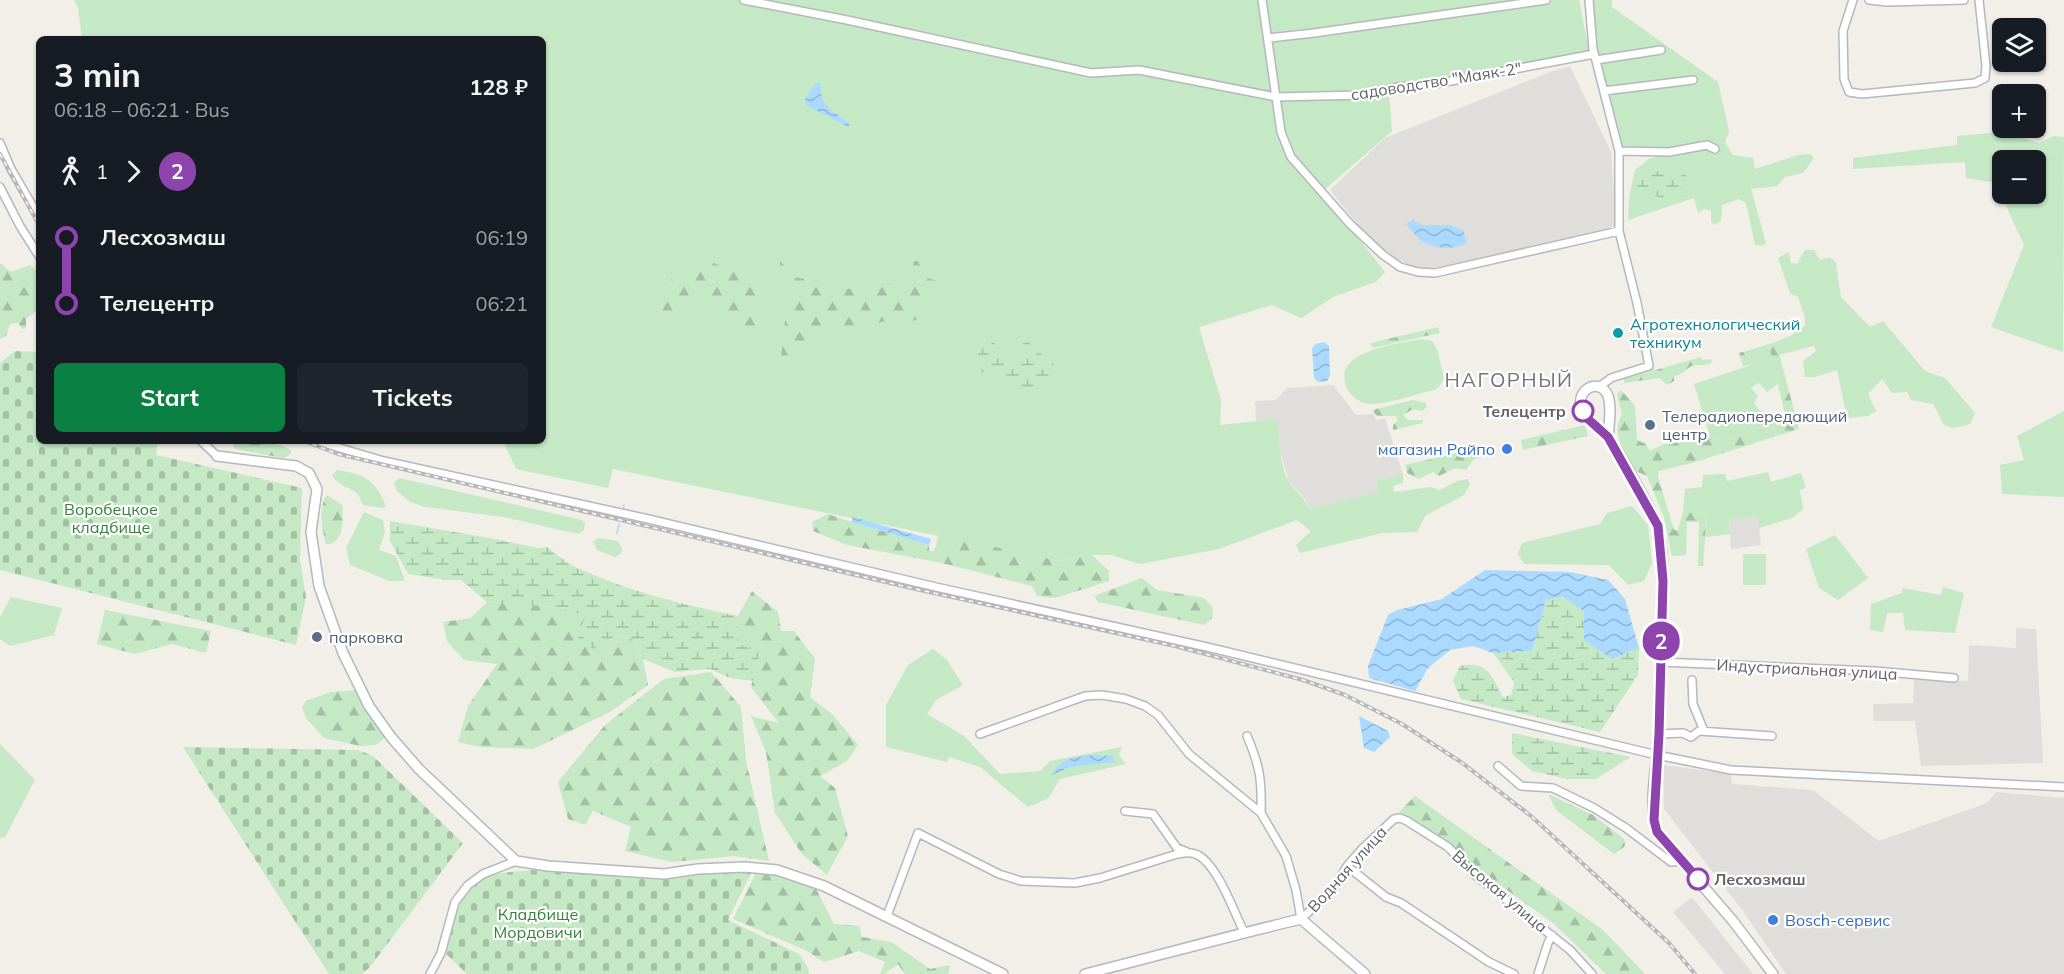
<!DOCTYPE html>
<html lang="en">
<head>
<meta charset="utf-8">
<style>
  :root { --surface:#171b24; --page:#20242c; --text:#f1f3f6; --muted:#9ea1a6; --accent:#0b8043 }
  body { margin:0; font-family:Mulish,sans-serif; background:var(--page); color:var(--text); height:100vh; display:flex; flex-direction:column; font-size:22px; white-space:nowrap }
  * { box-sizing:border-box; margin:0 }
  p { font-size:20px; color:var(--muted) }
  .icon { flex:none; width:33px; height:33px; fill:none; stroke:currentColor; stroke-width:2; stroke-linecap:round; stroke-linejoin:round }
  .map { position:relative; flex:1; overflow:hidden }
  .sheet { position:absolute; left:36px; top:36px; width:510px; height:408px; display:flex; flex-direction:column; background:var(--surface); border-radius:9px; box-shadow:0 2px 4px #0004 }
  .sheet>* { flex:none }
  .badge { padding:0 12px; border-radius:20px; font-size:21px; line-height:39px }
  .buttons { position:absolute; left:1992px; top:18px; display:grid; gap:12px }
  .buttons a { display:grid; place-items:center; width:54px; height:54px; border-radius:9px; background:var(--surface); box-shadow:0 2px 4px #0004; font-size:30px }
  .map>.badge { position:absolute; translate:-50% -50%; box-shadow:0 0 0 3px #fff }
  .legs { display:flex; align-items:center; gap:9px; height:66px; padding:0 18px; font-size:20px }
  .legs p { margin-inline-start:auto }
  .headline { display:flex; align-items:center; justify-content:space-between; height:102px; padding:0 18px }
  h1 { font-size:33px; font-weight:700; line-height:45px }
  .button { display:flex; gap:12px; margin-top:auto; padding:12px 18px }
  .button a { flex:1; height:69px; border-radius:9px; background:var(--accent); color:#fff; font-size:24px; font-weight:700; line-height:69px; text-align:center }
  .button a+a { background:var(--page); color:var(--text) }
  ul { padding:0 18px; list-style:none }
  li { display:flex; align-items:center; gap:21px; height:66px; font-size:22px }
  li i { display:grid; place-items:center; width:9px; height:100%; margin:0 8px; background:currentColor }
  li i::after { content:''; width:15px; height:15px; margin:-8px; border:4px solid; border-radius:50%; background:var(--surface) }
  li p { margin-inline-start:auto }
  li:first-child i { background:linear-gradient(#0000 50%,currentColor 0) }
  li:last-child i { background:linear-gradient(currentColor 50%,#0000 0) }
  .map>svg:first-child { display:block }
</style>
</head>
<body>
<div class="map">
<svg width="2064" height="974" viewBox="0 0 2064 974">
  <defs>
    <pattern id="forest-firs" width="22" height="20" patternUnits="userSpaceOnUse" patternTransform="scale(1.5)"><rect width="22" height="20" fill="#c5e8c5"/><path d="M5 1l3.5 6h-7zM16 11l3.5 6h-7z" fill="#a3c0a4"/></pattern>
    <pattern id="wetland-marsh" width="20" height="14" patternUnits="userSpaceOnUse" patternTransform="scale(1.5)"><rect width="20" height="14" fill="#c5e8c5"/><path d="M1 5h8M5 5V1M11 12h8M15 12V8" fill="none" stroke="#a3c0a4"/></pattern>
    <pattern id="cemetery-stones" width="16" height="16" patternUnits="userSpaceOnUse" patternTransform="scale(1.5)"><rect width="16" height="16" fill="#c5e8c5"/><path d="M2 7V4a2 2 0 0 1 4 0v3zM10 15v-3a2 2 0 0 1 4 0v3z" fill="#a3c0a4"/></pattern>
    <pattern id="water-waves" width="16" height="10" patternUnits="userSpaceOnUse" patternTransform="scale(1.5)"><rect width="16" height="10" fill="#aadaff"/><path d="M0 5q4-4 8 0t8 0" fill="none" stroke="#8eb4d2"/></pattern>
  </defs>
  <rect width="100%" height="100%" fill="#f1efe8"/>
  <path fill="#e0deda" d="M1570 66 1611 152 1616 220 1614 226 1606 230 1442 267 1425 268 1413 267 1392 256 1363 231 1330 190 1385 138 1550 72Z
    M1333 385 1356 415 1374 414 1376 420 1385 418 1403 474 1376 481 1379 492 1309 509 1306 500 1289 482 1280 450 1277 419 1256 421 1255 401 1276 400 1287 388Z
    M1758 515 1761 545 1731 549 1729 519Z
    M2016 628 2036 629 2043 763 1921 766 1915 721H1874L1873 704 1913 703 1914 680 1968 681 1969 645 2016 648Z
    M1663 765 1731 774 1732 784 1813 790 1879 841 1987 803 1996 792 2064 798V974H1786L1743 911 1664 809Z
    M1692 897 1753 974H1725L1673 912Z"/>
  <path fill="#c5e8c5" d="M74 0H1579L1590 56 1389 92 1392 131 1322 192 1385 272 1376 282 1335 296 1301 318 1272 305 1199 327 1221 400 1220 425 1277 419C1279 436 1280 466 1289 482 1295 492 1305 497 1309 509L1379 492 1376 481 1403 474V483L1393 486 1394 492 1430 487 1440 490 1457 481 1468 479 1470 484 1464 495 1425 516 1417 532 1382 533 1300 553 1296 545 1311 531 1297 520 1219 549 1140 564 1111 555H1092L1060 561 613 469 608 488 516 469 506 447V441H543V39H82L78 8Z
    M1593 0H1612V7L1718 82 1729 131 1725 143 1733 155 1753 158 1755 169 1798 155 1810 154 1814 158 1803 173 1785 177 1777 186 1751 189 1766 243 1762 246 1755 245 1746 203 1739 199 1722 205 1721 221 1714 225 1711 221V211L1704 209 1698 213 1694 198 1628 220 1629 198 1635 170 1649 159 1656 157 1657 148 1622 147 1596 47Z
    M2002 132 2039 143 2053 136 2064 137 2063 352 1991 327 2024 245 2003 199 2012 194H2036V160H2002V184L1966 178 1965 162 1853 169V158L1957 145V136Z
    M1805 250H1814L1820 260 1830 257 1836 263 1841 297 1870 327 1883 321 1925 371 1945 378 1975 413 1970 424 1954 428 1944 425 1933 404 1911 400 1907 392 1892 393 1882 379 1868 394 1876 411 1868 416 1847 418 1837 370 1815 377H1805L1803 361 1816 351 1814 346 1779 355 1776 342 1792 335 1805 326V317L1798 297 1790 293 1778 258 1789 252 1791 263 1797 264Z
    M1422 339 1432 341 1437 349 1444 378 1439 387 1434 390C1415 394 1387 405 1369 404 1360 403 1351 397 1347 388 1330 350 1399 344 1422 339Z
    M1770 349 1778 384 1767 392 1759 383 1751 388 1758 396 1754 403 1759 410 1773 416 1777 426 1722 441 1710 436 1694 384 1751 365 1755 357Z
    M2064 411V497L2002 494 2000 465 2024 460 2017 436Z
    M337 470C365 474 375 480 386 506L382 508 363 505 358 494C349 487 337 485 332 475Z
    M1768 472 1771 482 1801 473 1806 488 1800 490 1803 509 1792 518 1759 528 1758 516 1729 519 1730 534 1706 537 1707 514 1683 512 1685 489 1702 487 1703 475 1725 474 1727 481Z
    M399 478 582 520 585 524 584 530 578 534 504 517 425 507 410 502 397 491 394 483Z
    M1632 506 1648 525 1652 563 1644 581 1628 585 1609 565 1524 564 1518 554 1522 543 1600 524 1607 513Z
    M364 512 383 520 385 532 379 550 396 556 405 581H389L350 565 346 548Z
    M1835 535 1868 578 1838 600 1819 588 1806 549Z
    M599 538 618 541 622 549 621 554 615 557 597 550 593 541Z
    M1743 554H1766V585H1743Z
    M1943 587 1964 593 1955 633 1905 630 1903 613H1887L1883 632 1870 630 1871 604 1902 593V588L1941 595Z
    M11 597 62 608 54 635 10 646 0 639V617Z
    M933 649 947 660 963 685 936 700 927 714 964 736 1000 774 1040 771 1050 761 1122 747 1119 755 1126 764 1060 779 1049 798 1028 807 980 767 949 757 947 762 886 747V705L908 665Z
    M0 744 35 780 5 837 0 838Z"/>
  <path fill="url(#forest-firs)" d="M696 255 766 287 757 329 742 333 725 307 690 291 682 313 674 324 665 323 661 313 676 265 691 272Z
    M780 261 795 277 848 289 886 278 901 282 911 278 914 261H923L927 278 937 281V293L919 304 923 317 910 322 896 317 867 327 856 339 851 327 828 328 801 344 793 355 797 360 792 367 780 366 789 284 779 285Z
    M0 263 11 272 30 265 39 273V309L26 319V328L22 329 18 323 10 324 6 336 0 339Z
    M1438 327 1440 333 1372 348 1371 343Z
    M1776 342 1799 429 1692 463 1659 471 1658 477 1674 530H1678L1683 512 1707 514 1703 566H1698L1699 522H1687L1686 555 1672 556 1664 517 1647 476 1633 470C1625 452 1610 433 1622 415L1617 394 1621 390 1635 406 1637 440 1646 444 1650 451 1664 444 1694 441 1710 436 1722 441 1787 423 1770 350 1755 357 1751 365 1743 366 1739 353Z
    M1701 357 1702 360 1711 359 1712 363C1705 366 1698 364 1692 366 1685 369 1682 375 1674 376V381L1667 385 1660 378 1624 383V379Z
    M1413 400 1426 403 1427 407 1422 411 1413 409 1403 415 1408 420H1423V423L1393 430V425L1398 420 1396 416H1377L1372 410Z
    M1585 425 1588 436 1523 450 1521 440Z
    M235 441H267L290 449 291 453 288 456 283 458 235 449 233 445Z
    M1475 449H1493L1494 454 1474 459 1466 470 1455 468 1439 476 1433 472 1419 479 1407 473 1405 465Z
    M327 495 342 505C344 518 344 545 326 544 322 531 318 506 327 495Z
    M828 514 851 522 929 545V551H935L938 535 1060 561 1092 555 1109 571V581L1055 598 1037 596 1032 586 942 563 847 545 813 531 812 522Z
    M1142 578 1157 590 1204 598 1213 608 1212 618 1204 625 1098 602 1094 596Z
    M752 591 778 612 781 631H794L815 659 810 697 833 715 858 745 847 761 820 776 835 788 848 836 827 875 802 854 775 813 766 752 751 716 779 723 751 687 760 653 737 643 738 616Z
    M487 602 553 607 586 615 594 649 615 636 632 639 643 659 648 685 610 712 533 749 480 747 458 742 468 706 497 664 464 660 447 641 443 622 471 618Z
    M105 610 211 631 206 653 172 644 135 654 97 644Z
    M711 672 741 707 746 761 769 861 734 856 672 862 625 851 631 827 593 811 585 825 568 819 558 782 605 725 664 679Z
    M356 690 374 721 386 737 376 745 360 746 324 738 306 718 302 707 306 701 330 692Z
    M1548 794 1593 815 1624 839 1625 846 1614 854 1556 810Z
    M1415 796 1603 930 1645 974H1606L1554 924 1399 812Z
    M756 873 773 875 816 889 834 924 859 926 862 937 891 942 930 969 950 965 948 974H905L898 964 885 974H880L885 962 859 951 824 962 805 950 733 919Z"/>
  <path fill="url(#wetland-marsh)" d="M1679 171 1686 175 1689 185 1686 195C1672 200 1648 198 1637 187L1644 172Z
    M991 337 1003 358 1021 359 1023 343 1028 342 1055 366 1044 390 1022 393 1021 384 1018 380 980 372 976 357Z
    M390 521 495 539 538 548 547 547C558 555 569 565 582 570 631 592 685 605 738 616L737 643 760 653 753 681 730 678 710 669 675 672 643 659 632 639 615 636 594 649 577 641 585 615 553 607 487 602 461 580H446L408 574 390 541Z
    M1564 597 1584 610 1612 659 1639 648 1638 675 1600 732 1461 699 1453 681 1460 666C1487 660 1492 676 1503 697L1511 695 1514 682 1493 653 1532 651 1546 600Z
    M1512 733 1630 757 1596 779H1568L1532 771 1512 754Z"/>
  <path fill="url(#cemetery-stones)" d="M15 351 39 352V441H158L156 455 302 488 300 559 306 597 296 645 0 570V363Z
    M183 747 358 750 373 756 463 843 370 967 362 974H329Z
    M531 870 661 879 688 874 742 871 751 873 728 920 799 954 808 968 809 974H467L445 953C452 927 456 888 485 877 497 872 518 872 531 870Z"/>
  <path fill="url(#water-waves)" d="M816 83H821C818 106 834 111 850 124L848 127 806 105 805 99Z
    M1413 220 1422 225H1449L1463 230 1467 243C1455 250 1436 249 1423 242 1417 238 1411 229 1406 224Z
    M1324 342 1329 346 1330 376 1327 381 1317 382 1314 377 1312 348 1316 344Z
    M853 517 931 539 929 545 851 522Z
    M1485 570 1570 572 1608 580 1625 599 1639 648 1612 659 1584 640V611L1563 597 1546 600 1532 651 1493 653 1473 646 1450 650 1428 668 1415 691 1369 678 1368 666 1388 615 1397 610 1442 599Z
    M1359 716 1388 731 1390 737 1374 752 1364 748Z
    M1094 755 1113 756V762L1070 767 1052 775C1062 756 1075 758 1094 755Z"/>
  <g fill="none" stroke-linecap="round" stroke-linejoin="round">
    <path stroke="#aadaff" stroke-width="1.5" d="M623 510 624 505
      M617 534 619 524"/>
    <defs>
      <path id="minor" d="M744 0 847 20 1091 73 1139 70 1276 97 1363 95 1399 87 1435 84 1594 54
        M1262 0 1281 132 1291 157 1350 224 1383 255 1400 267 1418 272 1435 273 1619 231
        M1589 0 1593 49 1619 151V231L1637 303 1649 366 1611 378 1599 387
        M1853 0 1843 31 1844 79 1849 92 1862 94 1975 83 1985 78 1986 66 1979 0
        M1869 0 1887 2 1964 0
        M1269 38 1314 33 1546 0
        M1596 60 1661 50
        M1604 91 1693 80
        M0 143 11 169 39 217
        M1619 151 1669 152 1707 145 1715 149
        M0 187 20 226 39 256
        M201 441 217 456
        M316 441 384 461 644 518 936 587 1207 647 1657 755 1731 770 2064 787
        M1660 662 1875 671 1954 678
        M1692 680 1693 704 1704 731
        M980 734 1085 696 1102 695 1126 699 1145 706 1158 715 1189 754 1261 813 1286 856 1296 890 1301 919
        M1659 734 1683 733 1691 737 1699 731 1772 736
        M1247 736C1260 766 1262 781 1261 813
        M1498 766 1521 786 1553 788 1594 808 1626 828 1671 862 1682 861
        M1125 811 1153 814 1177 848 1187 852
        M1347 866 1386 897 1401 903 1489 962 1514 974
        M887 916 918 833 999 874 1021 881 1075 883 1100 878 1174 855C1182 853 1190 851 1198 855 1218 866 1234 912 1244 932
        M1301 919 1335 887 1347 866 1362 849 1394 819 1400 818 1407 821 1448 847 1475 875 1570 950 1592 974
        M430 974 441 953 455 902 468 885 483 874 516 861
        M1538 974 1548 943 1552 935"/>
      <path id="tertiary" d="M1608 437C1609 425 1612 408 1608 396 1599 373 1564 395 1590 421 1596 426 1602 431 1607 436 1616 447 1656 516 1658 528 1666 560 1662 604 1661 637 1660 669 1660 701 1659 733 1657 766 1648 800 1657 833L1733 921 1773 974
        M217 456 296 466 309 473 317 489 311 532 319 586 343 653 369 706 391 737 419 769 516 861 548 866 664 874 698 869 744 867 777 870 824 886 1003 974
        M1085 974C1157 956 1229 936 1301 919L1365 974"/>
    </defs>
    <use href="#minor" stroke="#b5b8bc" stroke-width="10"/>
    <use href="#tertiary" stroke="#b5b8bc" stroke-width="12"/>
    <use href="#minor" stroke="#fff" stroke-width="7"/>
    <use href="#tertiary" stroke="#fff" stroke-width="9"/>
    <defs>
      <path id="rail" d="M0 154 39 225
        M304 441 338 454 920 590 1175 646 1303 680 1345 695 1402 724 1461 762 1531 816 1669 943 1695 974"/>
    </defs>
    <use href="#rail" stroke="#b6b7b8" stroke-width="4"/>
    <use href="#rail" stroke="#fff" stroke-width="1.5" stroke-dasharray="4.5" stroke-linecap="butt"/>
  </g>
  <g fill="none" stroke-linecap="round" stroke-linejoin="round">
    <defs>
      <path id="line-1" d="M1583 411 1588 419 1608 437 1658 526 1663 581 1659 734 1654 820 1657 832 1698 879"/>
    </defs>
    <use href="#line-1" stroke="#fff" stroke-width="14"/>
    <use href="#line-1" stroke="#8e44ad" stroke-width="9"/>
  </g>
  <circle fill="#0f9aa8" stroke="#fff" stroke-width="2" cx="1618" cy="333" r="6"/>
  <g fill="#fff" stroke="#8e44ad" stroke-width="3">
    <circle cx="1583" cy="411" r="10"/>
    <circle cx="1698" cy="879" r="10"/>
  </g>
  <g fill="#5c6f8a" stroke="#fff" stroke-width="2">
    <circle cx="1650" cy="425" r="6"/>
    <circle cx="317" cy="637" r="6"/>
  </g>
  <g fill="#3f7fe0" stroke="#fff" stroke-width="2">
    <circle cx="1507" cy="449" r="6"/>
    <circle cx="1773" cy="920" r="6"/>
  </g>
  <g text-anchor="middle" dominant-baseline="central" stroke-width="4.5" stroke-linejoin="round" paint-order="stroke">
    <g font-size="16" fill="#5f6368" stroke="#fff">
      <text transform="translate(1436 81) rotate(-9)">садоводство "Маяк-2"</text>
      <text transform="translate(1807 669) rotate(3)">Индустриальная улица</text>
      <text transform="translate(1347 869) rotate(-48)">Водная улица</text>
      <text transform="translate(1500 891) rotate(40)">Высокая улица</text>
    </g>
    <g font-size="16" fill="#0d838f" stroke="#fff" text-anchor="start">
      <text x="1630" y="324">Агротехнологический<tspan x="1630" dy="18">техникум</tspan></text>
    </g>
    <g font-size="16" font-weight="bold" fill="#5f6368" stroke="#fff" text-anchor="end">
      <text x="1566" y="411">Телецентр</text>
      <text x="1714" y="879" text-anchor="start">Лесхозмаш</text>
    </g>
    <g font-size="16" fill="#4e5e75" stroke="#fff" text-anchor="start">
      <text x="1662" y="416">Телерадиопередающий<tspan x="1662" dy="18">центр</tspan></text>
      <text x="329" y="637">парковка</text>
    </g>
    <g font-size="16" fill="#366cbe" stroke="#fff" text-anchor="end">
      <text x="1495" y="449">магазин Райпо</text>
      <text x="1785" y="920" text-anchor="start">Bosch-сервис</text>
    </g>
    <g font-size="16" fill="#348238" stroke="#fff">
      <text x="111" y="509">Воробецкое<tspan x="111" dy="18">кладбище</tspan></text>
      <text x="538" y="914">Кладбище<tspan x="538" dy="18">Мордовичи</tspan></text>
    </g>
    <g font-size="20" letter-spacing="1.5" fill="#70757a" stroke="#fff">
      <text x="1509" y="379">НАГОРНЫЙ</text>
    </g>
  </g>
</svg>
<div class="buttons">
<a><svg class="icon" aria-label="layers" viewBox="0 0 24 24"><path d="M12 4l9 5-9 5-9-5zM3 14l9 5 9-5"/></svg></a>
<a>+</a>
<a>−</a>
</div>
<b class="badge" style="left:1661px;top:641px;background:#8e44ad;color:#fff">2</b>
<section class="sheet">
<div class="headline"><div><h1>3 min</h1><p>06:18 – 06:21 · Bus</p></div><b>128 ₽</b></div>
<div class="legs"><svg class="icon" aria-label="walk" viewBox="0 0 24 24"><circle cx="13" cy="4" r="2"/><path d="M13 8l-2 6 4 7M11 14l-3 7M7 12l3-4h3l4 4"/></svg>1<svg class="icon" aria-label="forward" viewBox="0 0 24 24"><path d="M9 5l7 7-7 7"/></svg><b class="badge" style="background:#8e44ad;color:#fff">2</b></div>
<ul>
<li><i style="color:#8e44ad"></i><b>Лесхозмаш</b><p>06:19</p></li>
<li><i style="color:#8e44ad"></i><b>Телецентр</b><p>06:21</p></li>
</ul>
<div class="button"><a>Start</a><a>Tickets</a></div>
</section>
</div>
</body>
</html>
